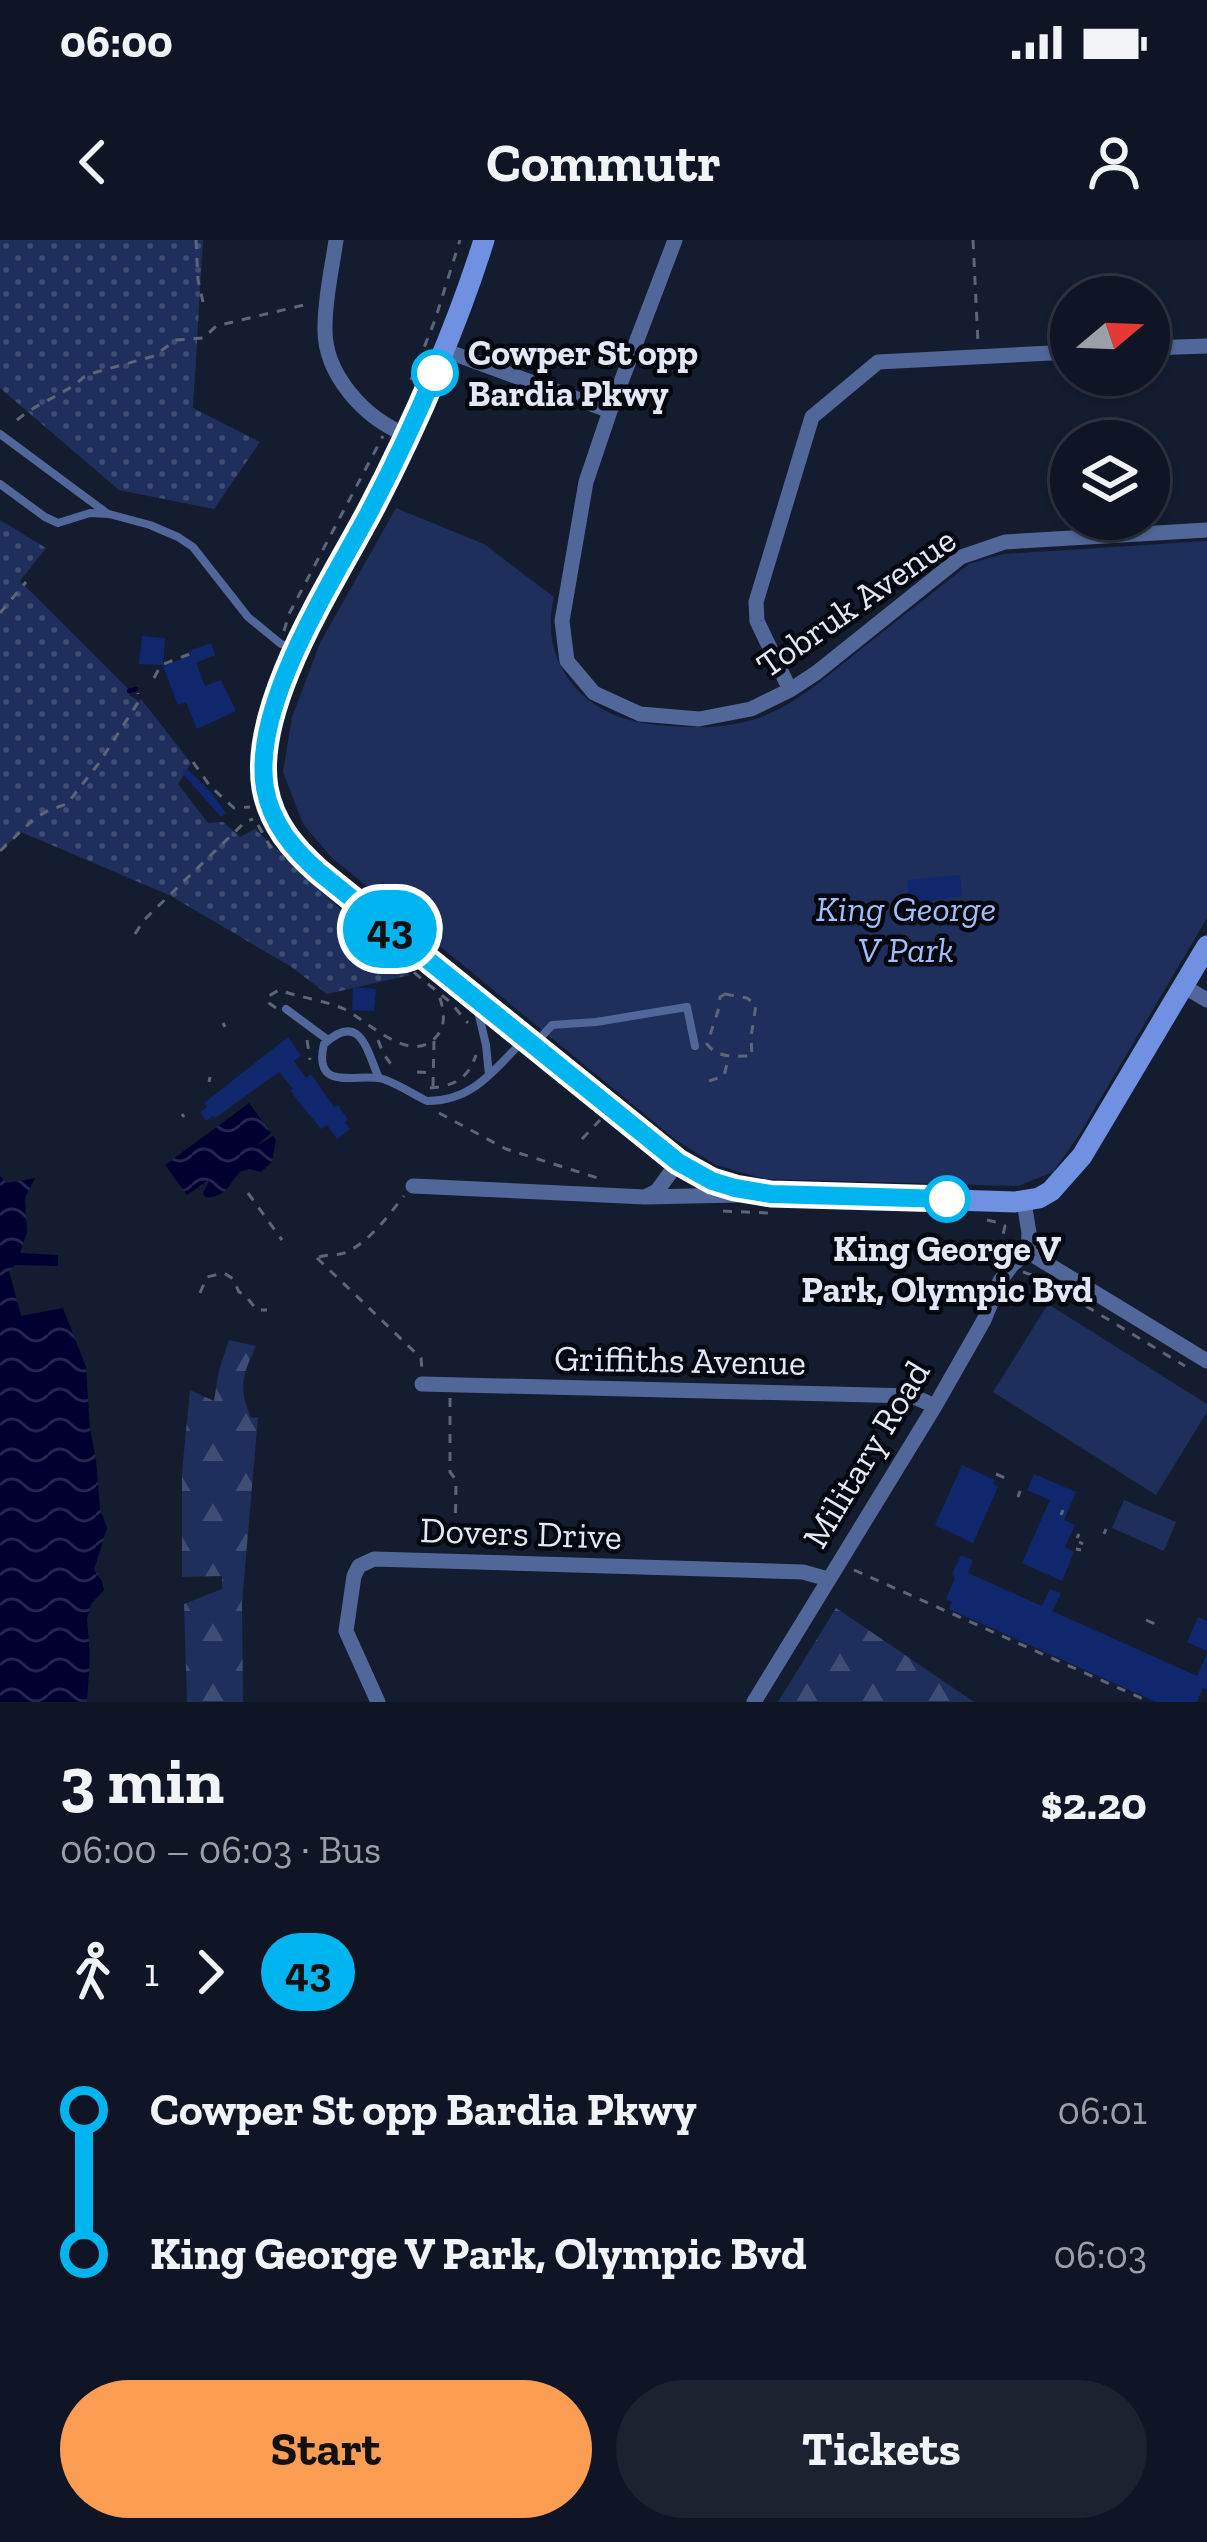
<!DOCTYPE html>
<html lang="en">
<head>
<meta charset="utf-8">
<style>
  :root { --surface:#0f1524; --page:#1d2231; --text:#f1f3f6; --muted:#9b9fa6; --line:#2f3441; --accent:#fc9d54 }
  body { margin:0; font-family:"Zilla Slab",serif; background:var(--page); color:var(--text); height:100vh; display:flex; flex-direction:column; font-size:45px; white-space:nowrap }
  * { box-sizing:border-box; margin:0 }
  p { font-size:39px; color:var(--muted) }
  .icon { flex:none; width:66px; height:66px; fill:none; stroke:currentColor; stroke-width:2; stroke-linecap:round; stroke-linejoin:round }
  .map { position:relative; height:1462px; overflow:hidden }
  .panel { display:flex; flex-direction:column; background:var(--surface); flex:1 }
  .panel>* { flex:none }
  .badge { padding:0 24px; border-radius:39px; font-size:42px; line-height:78px }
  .needle { width:78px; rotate:71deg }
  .tools { position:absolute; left:1050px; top:36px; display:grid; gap:24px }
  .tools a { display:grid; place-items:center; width:120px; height:120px; border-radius:50%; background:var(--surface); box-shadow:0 3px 9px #0004,0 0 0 3px var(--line); font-size:60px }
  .map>.badge { position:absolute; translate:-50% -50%; box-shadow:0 0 0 6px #fff }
  .legs { display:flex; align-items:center; gap:18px; height:132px; padding:0 60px; font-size:39px }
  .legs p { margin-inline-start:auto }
  .headline { display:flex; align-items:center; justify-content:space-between; height:204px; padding:0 60px }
  h1 { font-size:66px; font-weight:800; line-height:90px }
  .cta { display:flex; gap:24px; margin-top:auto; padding:24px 60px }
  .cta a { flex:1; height:138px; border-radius:72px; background:var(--accent); color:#111; font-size:48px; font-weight:800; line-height:138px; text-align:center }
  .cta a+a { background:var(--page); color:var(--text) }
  ul { padding:0 60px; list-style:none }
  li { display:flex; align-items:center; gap:42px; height:144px; font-size:45px }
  li i { display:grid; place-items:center; width:18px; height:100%; margin:0 15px; background:currentColor }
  li i::after { content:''; width:30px; height:30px; margin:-15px; border:9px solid; border-radius:50%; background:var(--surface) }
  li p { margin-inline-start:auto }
  li:first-child i { background:linear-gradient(#0000 50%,currentColor 0) }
  li:last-child i { background:linear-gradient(currentColor 50%,#0000 0) }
  .status { display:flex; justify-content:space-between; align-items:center; height:84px; padding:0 60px; background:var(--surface); direction:ltr }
  .status svg { height:33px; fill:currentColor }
  header { display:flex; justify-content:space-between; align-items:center; height:156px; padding:0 60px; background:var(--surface); font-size:54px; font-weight:800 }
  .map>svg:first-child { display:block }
</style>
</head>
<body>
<div class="status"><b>06:00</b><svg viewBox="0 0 49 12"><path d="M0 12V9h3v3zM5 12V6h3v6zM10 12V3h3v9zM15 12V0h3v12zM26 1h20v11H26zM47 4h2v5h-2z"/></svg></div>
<header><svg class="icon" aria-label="back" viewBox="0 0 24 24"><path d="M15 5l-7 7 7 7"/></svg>Commutr<svg class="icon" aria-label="person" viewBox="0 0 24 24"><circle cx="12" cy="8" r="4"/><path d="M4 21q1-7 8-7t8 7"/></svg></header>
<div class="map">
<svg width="1207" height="1462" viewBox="0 0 1207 1462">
  <defs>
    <pattern id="grass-dots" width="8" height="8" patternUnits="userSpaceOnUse" patternTransform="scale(3)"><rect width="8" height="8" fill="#1e2f5b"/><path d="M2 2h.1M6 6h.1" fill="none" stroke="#3e4d73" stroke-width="1.8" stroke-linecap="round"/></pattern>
    <pattern id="forest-firs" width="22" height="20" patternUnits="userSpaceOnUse" patternTransform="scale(3)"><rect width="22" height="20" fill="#1e2f5b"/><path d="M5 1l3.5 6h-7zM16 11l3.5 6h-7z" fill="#3e4d73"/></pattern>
    <pattern id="water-waves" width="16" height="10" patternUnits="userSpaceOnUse" patternTransform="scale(3)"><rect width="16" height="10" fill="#010031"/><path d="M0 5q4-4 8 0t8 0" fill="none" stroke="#26254f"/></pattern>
  </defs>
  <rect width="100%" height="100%" fill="#141c30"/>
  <path fill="url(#grass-dots)" d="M0 0H203L193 168 260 202 214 269 119 250 0 148Z
    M0 280 46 308 20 341 128 449 129 455 139 461 141 459 191 523 178 544 208 583 223 582 240 597 255 589 410 735 327 754 290 726 169 655 21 592 0 611Z"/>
  <path fill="url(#forest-firs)" d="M229 1100 256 1106C242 1137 238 1146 251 1178L258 1177 242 1363 243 1462H187L184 1364 222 1349V1336L182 1337V1232L190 1150 214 1161 219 1130Z
    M836 1368 974 1462H778Z"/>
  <path fill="#1e2f5b" d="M396 268 484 304 554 357C545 395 555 430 584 456 609 478 638 484 670 486 698 488 724 488 752 480 793 468 827 436 860 410 896 381 933 353 969 324L1003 314 1207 301V678L1079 895 1053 932 1018 946 765 939 716 925 676 900 331 617 303 584 283 532 292 477 320 403Z
    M1048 1064 1207 1164V1172L1156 1255 993 1152Z
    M1124 1260 1176 1282 1164 1311 1112 1288Z"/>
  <path fill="url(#water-waves)" d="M249 863 271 893 256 906 273 896 276 900 272 922 261 932 249 929 240 932C229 944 225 959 205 957L203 953 210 939 187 955 165 925Z
    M0 936 7 943 35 938 25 958 27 992 20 1013 58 1015V1026L15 1025 9 1031 21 1076 63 1068 86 1127 90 1189 96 1220 100 1269 107 1288 94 1330 102 1341 104 1350 91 1364 87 1379 90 1416 87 1462H0Z"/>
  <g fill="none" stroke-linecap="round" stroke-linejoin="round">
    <path stroke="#010031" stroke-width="4.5" d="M129 451 136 449"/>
  </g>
  <path fill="#11276d" d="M142 396 165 398 163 425 139 424Z
    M211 403 215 415 196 423 205 446 221 440 236 471 197 489 186 462 178 465 163 426 190 416 189 411Z
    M187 529 211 552 226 573 221 577 182 533Z
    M960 635 962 656 916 663V660H909L907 640Z
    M353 747 376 749 374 771 352 770Z
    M288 797 301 816 294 821 306 838 311 834 334 867 338 865 348 880 345 882 350 889 337 899 327 885 321 889 298 861 290 850 293 849 279 832 215 878 213 876 206 881 200 872 207 867 204 863Z
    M962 1225 995 1240 993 1244 998 1247 973 1303 935 1285Z
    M1034 1234 1076 1252 1064 1280 1075 1285 1065 1307 1074 1312 1062 1341 1022 1323 1050 1260 1027 1250Z
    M961 1315 973 1320 968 1333 1042 1366 1050 1349 1061 1353 1052 1371 1197 1436 1207 1414V1450L1203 1448 1197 1462H1156L949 1369 952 1362 946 1359 955 1338 952 1334Z
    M1198 1377 1207 1381V1411L1187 1402Z"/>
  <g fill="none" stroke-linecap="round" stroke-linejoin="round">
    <path stroke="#5e6577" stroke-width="3" stroke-dasharray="9 9" stroke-linecap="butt" d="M196 0 198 40 203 62
      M973 0 978 103
      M411 140 435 80 460 0
      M17 180C38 162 67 154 86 135L154 116 176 100 204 98 216 86 308 64
      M0 373 26 342
      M284 391 289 374 383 196
      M154 438 161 425 190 414
      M193 522 210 546 234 568 250 567
      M258 585 271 608
      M0 611 35 578 49 570 67 564 99 523 139 461 138 453
      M135 694 144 680 245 582 253 579
      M400 721 450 762 468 783
      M725 754 747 758 756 765 751 797 752 816C735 816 718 819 707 804L718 771 720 757Z
      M276 768 269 763 267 757 279 750C298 757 327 761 344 769 367 780 410 826 436 797 448 784 443 767 438 752
      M223 783 225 787
      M307 800 310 820
      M378 800 383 813 395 830
      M417 832 432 833
      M709 841 724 836 728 819
      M209 842 210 837
      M433 846 434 801
      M430 848C454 846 468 839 476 815
      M439 873 506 909 601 939
      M182 874 184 877
      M582 899 600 880
      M248 953 282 1000
      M723 971 768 973
      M987 980 1000 983 1005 986 999 1013 1001 1015
      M319 1017C328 1014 338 1016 347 1012 371 1000 387 977 404 956
      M317 1018 421 1118 422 1130
      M1023 1032 1038 1037 1185 1126
      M200 1053 207 1037 224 1033 233 1039 239 1052 244 1054 257 1070H267
      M450 1158V1232L456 1240 455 1308
      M996 1234 1010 1240
      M1018 1257 1020 1251
      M1061 1275 1063 1270
      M1104 1294 1106 1289
      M1077 1298 1079 1294
      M1079 1302 1083 1304
      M1076 1309 1081 1310
      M854 1330 1150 1462
      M1146 1380 1155 1384"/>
    <path stroke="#526799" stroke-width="8" d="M0 194 108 274
      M0 244 45 277 58 283 90 273 109 274 150 285 178 297 193 307 248 377 281 404 295 408
      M477 767 486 805 489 835
      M286 769 328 800
      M534 805 552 785 596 782 687 767 695 806
      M379 838C367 812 361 770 324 804 312 854 359 832 383 839 398 844 413 854 427 861 472 861 492 832 522 802"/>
    <path stroke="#526799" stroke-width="15" d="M336 0C332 28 325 58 325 86 323 134 365 179 407 195
      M675 0 610 171 586 242 562 381 567 421 594 453 640 474 699 479 751 469 790 450 816 433 961 317 1005 302 1207 290
      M1149 108 1207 106
      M444 110 610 171
      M790 450 757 381 756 362 812 177 878 122 1071 112
      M1183 746 1207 760
      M413 946 645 957 738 955
      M647 956 657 951 678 922
      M1028 1012 1207 1121
      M422 1144 912 1156 935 1166
      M378 1462 346 1391 354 1336 359 1326 374 1319 803 1332 828 1339
      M754 1462 935 1166 984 1080 1000 1041 1012 1025 1028 1012 1029 993 1024 962"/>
    <path stroke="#7091e2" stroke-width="21" d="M484 0C456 90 417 177 375 261 335 341 265 438 264 529 264 565 281 592 303 618L678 922 721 945 771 954 1015 962 1039 958 1051 951 1082 916 1207 706"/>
  </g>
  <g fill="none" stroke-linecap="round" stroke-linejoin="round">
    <defs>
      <path id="line-1" d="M435 133C416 178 395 223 372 267 334 340 251 464 265 548 271 583 293 609 319 632L678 922 712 941 735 948 771 954 947 959"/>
    </defs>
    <use href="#line-1" stroke="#fff" stroke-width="27"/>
    <use href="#line-1" stroke="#00b5ef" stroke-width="18"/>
  </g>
  <g fill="#fff" stroke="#00b5ef" stroke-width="6">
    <circle cx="435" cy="133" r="21"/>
    <circle cx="947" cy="959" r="21"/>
  </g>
  <g text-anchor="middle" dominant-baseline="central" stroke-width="9" stroke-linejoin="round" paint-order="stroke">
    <g font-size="36" font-weight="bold" fill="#e2e8f6" stroke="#05070f" text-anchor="start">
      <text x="468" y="112">Cowper St opp<tspan x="468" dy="41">Bardia Pkwy</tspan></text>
      <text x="947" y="1008" text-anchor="middle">King George V<tspan x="947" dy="41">Park, Olympic Bvd</tspan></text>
    </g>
    <g font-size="36" fill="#e2e8f6" stroke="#05070f">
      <text transform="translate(856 362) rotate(-35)">Tobruk Avenue</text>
      <text transform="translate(680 1120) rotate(1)">Griffiths Avenue</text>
      <text transform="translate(866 1214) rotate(-59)">Military Road</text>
      <text transform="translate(521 1293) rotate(2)">Dovers Drive</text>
    </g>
    <g font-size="36" font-style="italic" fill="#a2bdfb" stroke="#05070f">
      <text x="906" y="668">King George<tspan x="906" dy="41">V Park</tspan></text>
    </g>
  </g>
</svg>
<div class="tools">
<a><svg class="needle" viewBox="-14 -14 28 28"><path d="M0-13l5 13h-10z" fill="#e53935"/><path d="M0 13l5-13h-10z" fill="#9b9fa6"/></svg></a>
<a><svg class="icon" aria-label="layers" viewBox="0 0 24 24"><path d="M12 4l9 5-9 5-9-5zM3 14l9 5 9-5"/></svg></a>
</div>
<b class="badge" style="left:390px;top:689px;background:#00b5ef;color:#111">43</b>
</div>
<section class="panel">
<div class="headline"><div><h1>3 min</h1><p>06:00 – 06:03 · Bus</p></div><b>$2.20</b></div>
<div class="legs"><svg class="icon" aria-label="walk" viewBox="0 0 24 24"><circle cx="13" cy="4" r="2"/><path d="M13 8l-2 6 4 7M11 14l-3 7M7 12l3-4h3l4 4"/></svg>1<svg class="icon" aria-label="forward" viewBox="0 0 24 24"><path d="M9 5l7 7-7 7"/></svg><b class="badge" style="background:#00b5ef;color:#111">43</b></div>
<ul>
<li><i style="color:#00b5ef"></i><b>Cowper St opp Bardia Pkwy</b><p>06:01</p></li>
<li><i style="color:#00b5ef"></i><b>King George V Park, Olympic Bvd</b><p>06:03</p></li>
</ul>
<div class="cta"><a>Start</a><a>Tickets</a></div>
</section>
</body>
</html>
